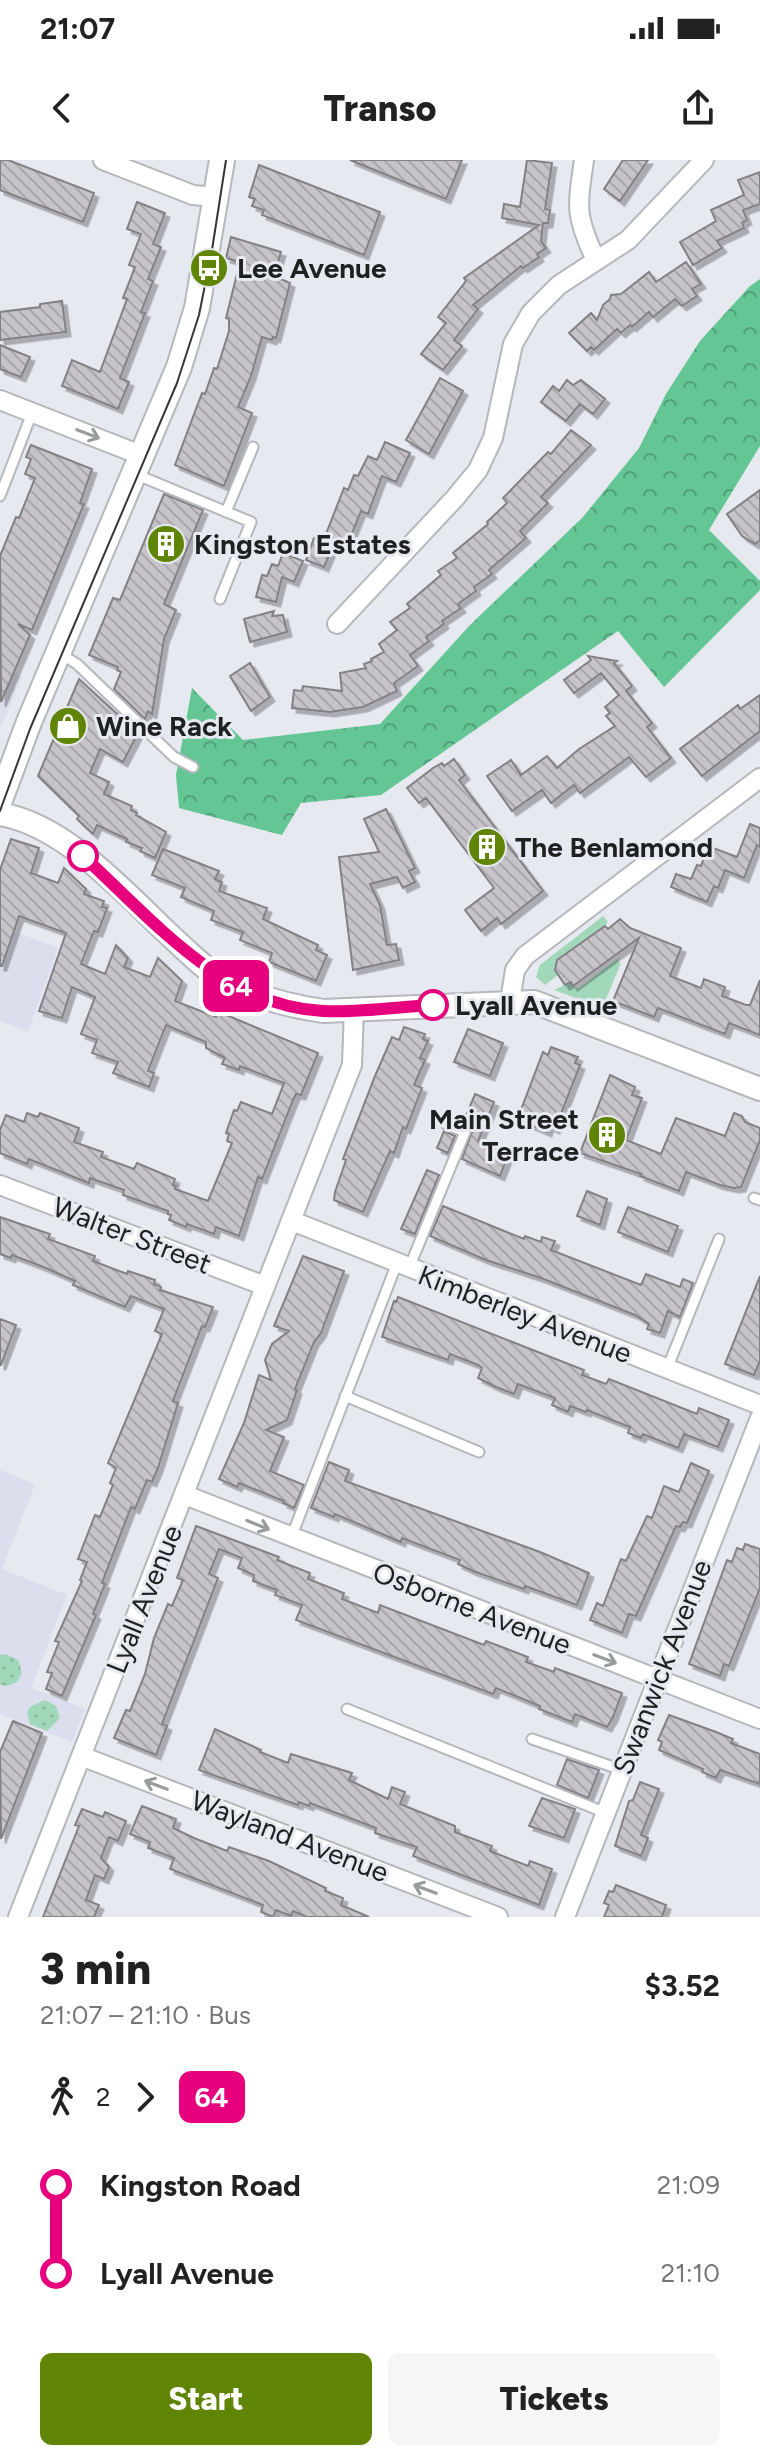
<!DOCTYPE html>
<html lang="en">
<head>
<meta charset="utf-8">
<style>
  :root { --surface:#fff; --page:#f6f6f6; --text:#222; --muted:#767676; --accent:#608404 }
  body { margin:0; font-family:Figtree,sans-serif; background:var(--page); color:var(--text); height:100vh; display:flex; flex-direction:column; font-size:30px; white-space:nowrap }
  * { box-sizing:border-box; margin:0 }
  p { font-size:26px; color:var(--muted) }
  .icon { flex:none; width:44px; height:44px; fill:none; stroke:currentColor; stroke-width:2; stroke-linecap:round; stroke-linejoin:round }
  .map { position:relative; height:1757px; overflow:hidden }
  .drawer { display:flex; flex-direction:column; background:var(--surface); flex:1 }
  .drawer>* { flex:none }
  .badge { padding:0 16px; border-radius:12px; font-size:28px; line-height:52px }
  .map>.badge { position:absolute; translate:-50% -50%; box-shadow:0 0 0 4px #fff }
  .legs { display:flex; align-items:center; gap:12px; height:88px; padding:0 40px; font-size:26px }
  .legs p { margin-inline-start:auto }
  .summary { display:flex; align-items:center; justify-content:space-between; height:136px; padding:0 40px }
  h1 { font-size:44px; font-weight:800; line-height:60px }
  .action { display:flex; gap:16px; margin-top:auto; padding:16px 40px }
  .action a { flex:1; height:92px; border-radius:12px; background:var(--accent); color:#fff; font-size:32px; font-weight:800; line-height:92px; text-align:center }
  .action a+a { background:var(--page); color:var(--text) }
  ul { padding:0 40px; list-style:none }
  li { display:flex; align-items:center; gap:28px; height:88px; font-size:30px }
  li i { display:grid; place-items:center; width:12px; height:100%; margin:0 10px; background:currentColor }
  li i::after { content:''; width:20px; height:20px; margin:-10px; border:6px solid; border-radius:50%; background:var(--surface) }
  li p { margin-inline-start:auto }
  li:first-child i { background:linear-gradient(#0000 50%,currentColor 0) }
  li:last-child i { background:linear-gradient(currentColor 50%,#0000 0) }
  .status { display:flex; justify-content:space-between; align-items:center; height:56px; padding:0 40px; background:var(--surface); direction:ltr }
  .status svg { height:22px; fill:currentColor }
  header { display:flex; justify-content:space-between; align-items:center; height:104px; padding:0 40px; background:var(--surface); font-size:36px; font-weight:800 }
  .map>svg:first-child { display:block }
</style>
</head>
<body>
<div class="status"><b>21:07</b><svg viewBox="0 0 49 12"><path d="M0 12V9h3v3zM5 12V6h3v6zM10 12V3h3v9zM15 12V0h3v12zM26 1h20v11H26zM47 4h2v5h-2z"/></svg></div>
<header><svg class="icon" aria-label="back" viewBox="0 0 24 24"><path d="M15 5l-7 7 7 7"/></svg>Transo<svg class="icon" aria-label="share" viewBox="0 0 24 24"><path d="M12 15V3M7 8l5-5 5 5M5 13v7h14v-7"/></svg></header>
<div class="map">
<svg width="760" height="1757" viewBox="0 0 760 1757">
  <defs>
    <pattern id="forest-crowns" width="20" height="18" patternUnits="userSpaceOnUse" patternTransform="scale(2)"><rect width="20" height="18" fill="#64c695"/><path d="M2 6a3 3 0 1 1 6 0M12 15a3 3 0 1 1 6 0" fill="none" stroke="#52a079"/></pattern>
    <pattern id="park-dots" width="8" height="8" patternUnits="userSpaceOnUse" patternTransform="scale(2)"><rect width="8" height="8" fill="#a0d8b9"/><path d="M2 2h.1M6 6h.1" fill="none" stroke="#89b99f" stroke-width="1.8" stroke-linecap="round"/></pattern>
    <pattern id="building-back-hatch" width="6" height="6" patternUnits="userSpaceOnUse" patternTransform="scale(2)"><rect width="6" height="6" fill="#c6c3c9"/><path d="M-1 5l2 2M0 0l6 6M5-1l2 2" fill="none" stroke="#aaa7ac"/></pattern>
    <filter id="shadow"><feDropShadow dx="4.5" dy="4.5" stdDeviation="0" flood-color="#0004"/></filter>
  </defs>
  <rect width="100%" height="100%" fill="#e7e9f0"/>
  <path fill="#dcdeed" d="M0 508 22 517 0 569Z
    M0 766 58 788 28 872 0 861Z
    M0 1310 35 1324 2 1409 67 1435 31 1528 85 1549 72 1582 0 1554Z"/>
  <path fill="#a0d8b9" d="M603 756 608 762 605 766 558 800 556 811 558 815 545 825 536 817 540 805Z
    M620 797 618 802 621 803 606 839 609 841 607 847 595 845 554 830 571 822 578 829Z"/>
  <path fill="url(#forest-crowns)" d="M760 119V286L709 370 760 421V430L664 527 618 471 381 635 301 643 282 675 179 648 176 615 192 528 243 580 380 564 470 465 583 357 639 288 666 234 700 181 750 126Z"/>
  <path fill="url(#park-dots)" d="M6 1494 18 1500 22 1513 17 1522 7 1526 0 1525V1495Z
    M45 1540 56 1546 60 1558 47 1571 30 1564 27 1552 31 1546Z"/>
  <path fill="url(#building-back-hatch)" stroke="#838086" stroke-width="2" filter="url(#shadow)" d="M0 0H8L94 33 83 62 0 30Z
    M350 0H462L446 39Z
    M527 0 552 3 545 49 550 50 548 63H543L541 81 546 88 537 94 539 97 523 108 521 106 473 145 478 149 454 180 462 186 443 210 421 194 446 163 438 157 466 121 464 118 539 65 502 58 504 44 520 47Z
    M623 0H648L620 41 604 29Z
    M259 5 380 52 364 95 262 55 264 50 252 46 255 39 249 37Z
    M760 12V44L743 50 747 60 742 63 744 68 717 81 722 88 693 105 680 82 716 61 711 50 744 35 738 20Z
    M137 42 165 53 153 84 161 87 148 119 153 121 141 152 145 153 120 218 129 222 118 249 62 226 72 200 100 212 127 139 123 138 135 107 129 105 141 74 127 69Z
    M231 77 281 92 274 116 290 123 276 178 273 177 272 180 262 177 251 216 238 247 252 253 224 326 175 305 202 233 205 234 214 208 217 209 229 171V159L226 158 240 102 226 98Z
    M686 102 701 124 692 129 697 136 682 146 675 139 653 157 649 152 632 167 630 165 621 173 617 169 594 190 591 187 587 191 569 173 591 153 597 160 603 145 610 139 611 135 621 134 649 112 656 122Z
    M62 141 66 172 0 180V152L40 147V144Z
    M0 185 30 197 21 217 0 209Z
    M440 218 463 231 429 294 406 280Z
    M567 220 573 225 581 220 605 239 593 254 580 244 566 261 541 242 553 226 559 231Z
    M571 270 591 285 541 337 548 343 520 371 526 378 489 410 492 414 474 427 476 431 458 444 461 448 442 461 444 464 426 477 429 481 410 495 418 506 394 523 397 531 363 547 330 552 292 548 294 530 302 531 303 526 342 531 340 513 366 508 364 504 372 501 371 499 384 492 379 484 397 470 390 462 410 448 407 444 441 415 438 411 457 398 453 393 488 364 487 362 507 343 503 338 548 292 551 294Z
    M385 282 410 293 396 322 382 316 368 354 361 351 346 388 324 379 344 328 348 330 354 315 358 316 368 296 377 300Z
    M31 285 92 309 80 343 84 344 32 470 18 464 30 475 1 542 0 396 16 357 19 358 35 318 25 314 31 299 26 297Z
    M760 330V380L755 384 742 376 727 354Z
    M164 334 203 350 164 444 176 450 164 479 152 554 148 551 145 559 114 529 121 512 117 510 118 507 89 495 113 438 120 440Z
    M314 378 333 386 324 407 306 400Z
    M283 393 303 401 294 422 282 417 276 442 256 437 262 415 267 416 272 404 278 406Z
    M274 451 272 456 283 455 287 472 250 482 244 459Z
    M588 496 617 501 614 503 632 526 626 531 652 563 647 567 671 598 646 617 629 597 580 633 574 625 551 643 542 630 512 651 487 616 511 600 521 615 547 596 557 608 579 589 615 566 606 556 610 553 605 547 619 535 601 513 574 533 564 520 591 500Z
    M250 503 270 537 251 551 230 516Z
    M79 519 138 573 123 602 100 589 90 613 109 622 104 634 132 646 131 650 137 653 136 655 166 672 155 698 140 691 142 688 126 682 127 679 97 665 93 674 77 659 79 656 38 616Z
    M760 535V571L702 616 680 589 738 545 740 549Z
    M454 599 465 615 459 620 543 731 501 764 497 758 481 771 465 750 494 728 426 638 419 643 407 628 433 608 442 603 444 606Z
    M386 649 415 708 409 711 415 722 403 728 397 717 370 724 380 745 387 785 396 784 399 800 353 810 339 697 379 692 364 659Z
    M750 664 760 668V687L757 685 744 718 725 710 718 728 714 726 707 742 671 727 676 714 691 719 697 705 701 706 708 686 737 697Z
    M11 679 39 688 31 713 58 723 64 708 86 729 84 734 104 741 102 747 107 748 98 772 94 771 81 804 105 814 116 785 128 798 124 807 150 817 158 798 182 821 175 841 216 857 219 852 318 893 301 935 296 934 293 940 262 1019 258 1017 239 1076 216 1067 214 1074 187 1064 186 1067 169 1060 171 1055 168 1054V1051L123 1035 124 1030 90 1018 89 1023 29 999 27 1004 0 993V970L6 955 24 962 27 953 38 957 40 953 79 968 74 982 103 992 101 997 134 1009 137 1003 175 1019 173 1025 176 1026 175 1029 208 1041 232 983 227 981 229 974 226 973 234 950 237 951 241 942 272 954 284 923 240 906 239 910 222 904 225 898 206 888V882L166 865 148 911 154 913 149 927 113 913 118 902 92 893 97 880 81 874 95 837 72 827 62 858 39 851 66 773 19 756 2 806H0V710Z
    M163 689 219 711 215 719 222 722 219 731 267 748 263 759 318 785 316 790 327 795 316 821 269 802 272 793 240 780 243 772 211 760 214 751 181 737 185 728 152 715Z
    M620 759 630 768 681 788 670 816 701 828 704 819 725 827 722 836 746 845H750L760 820V875L729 863 725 874 658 848 654 857 613 841 639 778 573 826 571 822 565 825 555 810 557 800 605 766 608 769Z
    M404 867 425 874 423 879 428 881 420 898 425 900 414 925 422 928 406 969 403 967 394 993 390 991 363 1052 334 1040 335 1032 346 1000 343 999 375 916 392 877 399 880Z
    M468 869 503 883 490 916 454 902Z
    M551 887 578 897 575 903 580 905 555 969 549 966 547 972 530 965 529 959 519 955 543 892 548 895Z
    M610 915 635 927 632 935 642 938 626 980 661 994 676 958 725 976 734 953 742 956 745 962 760 968V980L741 1027 734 1028 720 1025 686 1012 679 1031 640 1016 641 1014 580 993Z
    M475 934 494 942 478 981 509 993 500 1016 462 999 472 972 470 967 463 963Z
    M444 971 455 976 448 993 437 988Z
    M427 1010 439 1015 415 1074 401 1069Z
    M587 1031 607 1039 600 1065 577 1056Z
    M443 1046 524 1079 525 1076 541 1082 542 1077 555 1081 551 1090 641 1125 646 1114 680 1127 683 1119 693 1123 680 1157 668 1151 660 1173 647 1169 649 1164 635 1155 541 1118 486 1100 430 1076Z
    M628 1047 678 1066 668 1092 618 1072Z
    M0 1057 50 1074 48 1079 95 1096 93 1101 127 1114 128 1111 155 1120 154 1124 161 1127 160 1130 213 1147 205 1167 202 1166 174 1238 173 1241 178 1243 158 1308 152 1322 147 1320 135 1349 131 1347 102 1423 105 1424 93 1454 96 1455 62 1536 46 1529 52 1513 47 1512 59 1482 55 1481 82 1421 80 1420 87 1402 78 1399 95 1355 100 1357 113 1325 110 1323 116 1308 108 1303 162 1174 155 1171 164 1149 131 1136 125 1147 73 1125 75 1121 46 1108 12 1095 11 1098 0 1094Z
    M303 1096 344 1111 321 1173 314 1182 295 1229 297 1230 287 1260 266 1270 284 1277 270 1311 304 1325 294 1348 283 1343 284 1341 239 1323 237 1327 219 1319 244 1263 259 1215 271 1220 265 1200 272 1184 289 1171 274 1166Z
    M760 1116V1201L754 1215 725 1204Z
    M398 1137 584 1210 582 1215 606 1224 609 1219 697 1254 699 1248 729 1260 718 1287 684 1274 678 1288 643 1274 641 1278 628 1273 630 1267 587 1250 586 1252 570 1246 568 1252 552 1245 555 1238 518 1224 514 1234 496 1227 478 1218 482 1208 478 1205 450 1194 448 1200 382 1177 394 1141 396 1142Z
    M0 1159 16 1165 1 1205H0Z
    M329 1302 349 1310 345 1321 540 1392 589 1413 577 1445 525 1426 524 1429 510 1424 473 1411 458 1404 460 1400 402 1378 401 1382 335 1354 334 1357 311 1348Z
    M691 1303 709 1311 687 1363 683 1362 680 1367 676 1366 636 1456 629 1454 622 1473 590 1460 597 1443 603 1446 621 1399 626 1401 647 1356 652 1358 664 1326 679 1332Z
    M196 1366 279 1397 277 1400 310 1413 308 1419 344 1433 342 1439 378 1453 380 1445 484 1485 486 1481 528 1497 526 1502 554 1512 555 1508 622 1533 613 1557 607 1567 575 1554 572 1562 539 1549 540 1546 496 1528 493 1534 296 1460 302 1445 275 1435 277 1430 253 1421 254 1415 238 1408 242 1398 219 1389 209 1414 218 1418 162 1564 167 1566 156 1595 114 1578 126 1550 130 1551 145 1514 154 1478 168 1444 172 1446 183 1420 177 1418Z
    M745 1384 760 1389V1428L729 1506 724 1504 720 1516 689 1504 727 1400 732 1402 737 1388 743 1390Z
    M669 1555 716 1572 733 1579 731 1583 760 1594V1624L720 1610 716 1618 702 1612 703 1609 659 1590 662 1582 658 1580Z
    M13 1561 42 1573 1 1679 0 1592Z
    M215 1569 261 1590 260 1592 288 1603 291 1594 352 1613 349 1620 388 1639 392 1627 405 1632 400 1644 455 1666V1672L492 1686 490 1691 528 1706 530 1701 552 1709 539 1745 413 1696 417 1687 375 1673 376 1668 355 1660 310 1643 309 1646 299 1642 298 1645 199 1610Z
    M567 1599 599 1610 588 1638 557 1625Z
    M640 1622 659 1629 641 1675 648 1678 641 1696 615 1686 629 1641 633 1640Z
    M542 1638 575 1649 564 1678 529 1666Z
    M142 1646 176 1659 173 1668 194 1678 227 1691 229 1687 269 1701 326 1728 325 1731 343 1738 341 1745 369 1757H307L293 1751 291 1756 276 1750 273 1757 261 1752 263 1745 170 1709 174 1698 148 1688 150 1682 130 1674Z
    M82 1649 103 1657 105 1652 126 1661 118 1681 109 1677 101 1698 109 1707 104 1719 95 1715 86 1740 99 1745 94 1757H43L79 1666 75 1665Z
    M616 1725 666 1745 662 1757H604L609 1745 604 1743 609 1731 613 1732Z"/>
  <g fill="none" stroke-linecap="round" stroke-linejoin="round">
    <defs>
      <path id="service" d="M135 314 251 362 220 439
        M0 336 32 253
        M226 352 253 287
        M61 494 77 504 174 597 193 607
        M754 1038 760 1040
        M409 1108 465 972 446 964
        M667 1209 719 1079
        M345 1236 479 1292
        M291 1378 397 1103
        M347 1549 606 1653
        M532 1579 622 1610"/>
      <path id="minor" d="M103 0 193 35 216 37
        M584 0C577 48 575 56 596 100
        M0 240 143 296
        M337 464 455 338 478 310 493 278 513 184 531 153 559 125 628 80 704 0
        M510 841 515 810 525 796 760 618
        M0 1025 265 1126
        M292 1061 760 1245
        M185 1335 760 1559
        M81 1596 498 1757
        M18 1757 352 905 354 849
        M565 1757 760 1258"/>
      <path id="tertiary" d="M0 654C67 665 127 736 176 781 191 795 206 810 224 820 254 837 289 846 323 851L534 842 760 929"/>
      <path id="secondary" d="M0 640 29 562 179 207 197 148 222 0"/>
    </defs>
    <use href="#service" stroke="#b5b7bd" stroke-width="13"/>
    <use href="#minor" stroke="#b5b7bd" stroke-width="22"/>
    <use href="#tertiary" stroke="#b5b7bd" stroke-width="26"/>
    <use href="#secondary" stroke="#b5b7bd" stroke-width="28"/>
    <use href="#service" stroke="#fff" stroke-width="9"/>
    <use href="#minor" stroke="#fff" stroke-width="18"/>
    <use href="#tertiary" stroke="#fff" stroke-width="22"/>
    <use href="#secondary" stroke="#fff" stroke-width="24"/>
    <path stroke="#353638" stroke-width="2" d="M0 651 30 569 177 223 199 155 212 90 226 0"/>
  </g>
  <defs><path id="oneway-shaft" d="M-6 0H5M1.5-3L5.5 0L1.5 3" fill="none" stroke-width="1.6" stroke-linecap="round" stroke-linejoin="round" transform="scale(2)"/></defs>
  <g stroke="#9a9b9c">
    <use href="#oneway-shaft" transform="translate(88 274) rotate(21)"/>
    <use href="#oneway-shaft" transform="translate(258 1365) rotate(22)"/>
    <use href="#oneway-shaft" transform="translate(605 1499) rotate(21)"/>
    <use href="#oneway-shaft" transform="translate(156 1625) rotate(-159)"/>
    <use href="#oneway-shaft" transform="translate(425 1729) rotate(-159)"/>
  </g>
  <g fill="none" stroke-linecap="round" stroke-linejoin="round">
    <defs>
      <path id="line-1" d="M83 696C151 758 224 847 323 851 359 853 397 847 433 845"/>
    </defs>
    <use href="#line-1" stroke="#fff" stroke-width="18"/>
    <use href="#line-1" stroke="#e6007e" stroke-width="12"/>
  </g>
  <defs>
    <symbol id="bus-disc" viewBox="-11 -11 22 22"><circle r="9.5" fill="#608404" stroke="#e7e9f0"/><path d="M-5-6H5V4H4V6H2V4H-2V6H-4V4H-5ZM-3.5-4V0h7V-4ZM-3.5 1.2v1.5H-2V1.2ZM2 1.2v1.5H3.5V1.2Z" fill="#fff"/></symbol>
    <symbol id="building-disc" viewBox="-11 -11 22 22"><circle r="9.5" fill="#608404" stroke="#e7e9f0"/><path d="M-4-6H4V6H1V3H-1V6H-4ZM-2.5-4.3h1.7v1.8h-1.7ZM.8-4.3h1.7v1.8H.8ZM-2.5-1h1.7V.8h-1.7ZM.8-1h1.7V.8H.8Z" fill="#fff"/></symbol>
    <symbol id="shop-disc" viewBox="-11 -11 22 22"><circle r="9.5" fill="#608404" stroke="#e7e9f0"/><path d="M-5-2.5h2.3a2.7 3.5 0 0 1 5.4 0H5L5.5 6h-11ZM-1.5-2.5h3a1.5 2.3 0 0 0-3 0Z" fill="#fff"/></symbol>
  </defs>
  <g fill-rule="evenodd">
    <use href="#bus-disc" x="187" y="86" width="44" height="44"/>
    <use href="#building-disc" x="144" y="362" width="44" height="44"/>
    <use href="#shop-disc" x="46" y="544" width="44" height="44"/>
    <use href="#building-disc" x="465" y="665" width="44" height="44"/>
    <use href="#building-disc" x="585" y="953" width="44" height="44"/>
  </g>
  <g fill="#fff" stroke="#e6007e" stroke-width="4">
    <circle cx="83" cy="696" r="14"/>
    <circle cx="433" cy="845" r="14"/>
  </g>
  <g text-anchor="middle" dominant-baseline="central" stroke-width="6" stroke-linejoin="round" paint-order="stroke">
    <g font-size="28" font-weight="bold" fill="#1f2022" stroke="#e7e9f0" text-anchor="start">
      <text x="237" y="108">Lee Avenue</text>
      <text x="194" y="384">Kingston Estates</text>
      <text x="96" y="566">Wine Rack</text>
      <text x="515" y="687">The Benlamond</text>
      <text x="579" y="959" text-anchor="end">Main Street<tspan x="579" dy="32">Terrace</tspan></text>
    </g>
    <g font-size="28" font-weight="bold" fill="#1f2022" stroke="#e7e9f0" text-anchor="start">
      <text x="455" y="845">Lyall Avenue</text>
    </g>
    <g font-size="28" fill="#1f2022" stroke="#e7e9f0">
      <text transform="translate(132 1075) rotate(21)">Walter Street</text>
      <text transform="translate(525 1154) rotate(21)">Kimberley Avenue</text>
      <text transform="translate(144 1439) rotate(-68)">Lyall Avenue</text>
      <text transform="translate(472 1448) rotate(21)">Osborne Avenue</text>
      <text transform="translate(662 1507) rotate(-69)">Swanwick Avenue</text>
      <text transform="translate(290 1676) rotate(21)">Wayland Avenue</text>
    </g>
  </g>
</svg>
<b class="badge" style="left:236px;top:826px;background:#e6007e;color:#fff">64</b>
</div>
<section class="drawer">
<div class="summary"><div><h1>3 min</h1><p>21:07 – 21:10 · Bus</p></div><b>$3.52</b></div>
<div class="legs"><svg class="icon" aria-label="walk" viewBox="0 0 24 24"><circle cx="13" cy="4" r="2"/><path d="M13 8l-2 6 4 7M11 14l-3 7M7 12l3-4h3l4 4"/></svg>2<svg class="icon" aria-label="forward" viewBox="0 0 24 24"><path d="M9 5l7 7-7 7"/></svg><b class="badge" style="background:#e6007e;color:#fff">64</b></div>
<ul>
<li><i style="color:#e6007e"></i><b>Kingston Road</b><p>21:09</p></li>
<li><i style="color:#e6007e"></i><b>Lyall Avenue</b><p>21:10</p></li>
</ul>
<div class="action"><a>Start</a><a>Tickets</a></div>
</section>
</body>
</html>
